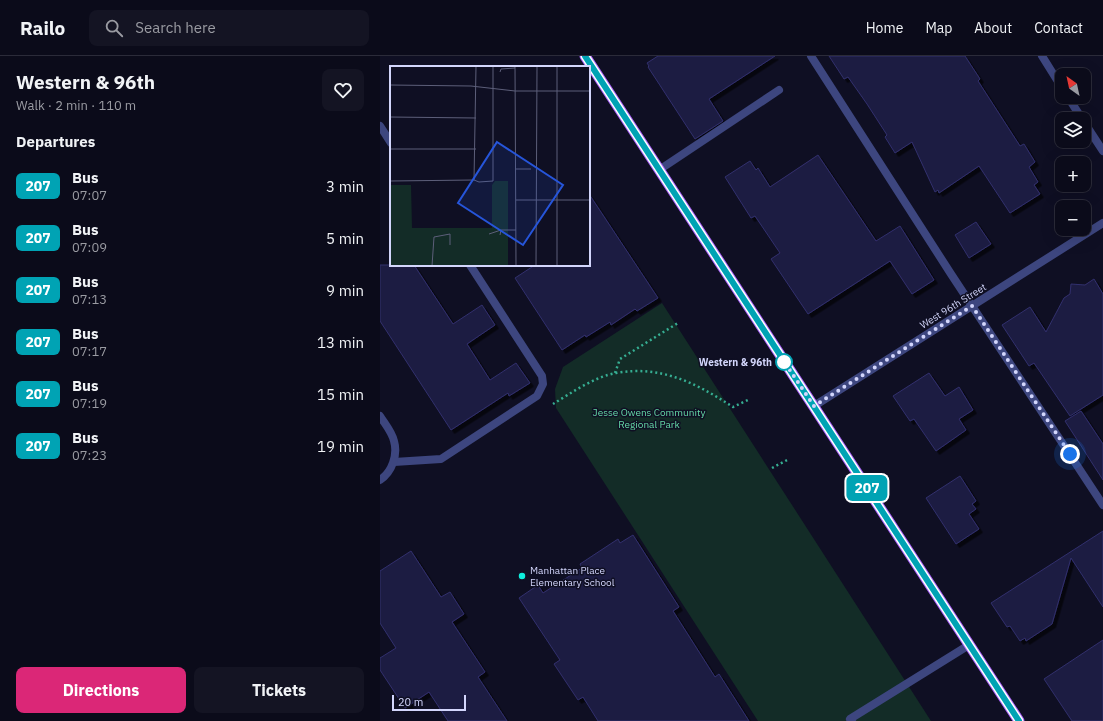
<!DOCTYPE html>
<html lang="en">
<head>
<meta charset="utf-8">
<style>
  :root { --surface:#0b0b1a; --page:#141423; --text:#f1f3f6; --muted:#9a9ba2; --line:#2b2b39; --accent:#db2777 }
  body { margin:0; font-family:"IBM Plex Sans",sans-serif; background:var(--page); color:var(--text); height:100vh; display:flex; flex-direction:column; font-size:15px; white-space:nowrap }
  * { box-sizing:border-box; margin:0 }
  p { font-size:13px; color:var(--muted) }
  .icon { flex:none; width:22px; height:22px; fill:none; stroke:currentColor; stroke-width:2; stroke-linecap:round; stroke-linejoin:round }
  .map { position:relative; flex:1; overflow:hidden }
  .sheet { display:flex; flex-direction:column; background:var(--surface); width:380px }
  .sheet>* { flex:none }
  .badge { padding:0 8px; border-radius:6px; font-size:14px; line-height:26px }
  .needle { width:26px; rotate:327deg }
  .controls { position:absolute; left:675px; top:12px; display:grid; gap:8px }
  .controls a { display:grid; place-items:center; width:36px; height:36px; border-radius:8px; background:var(--surface); box-shadow:0 4px 16px #0002,0 0 0 1px var(--line); font-size:20px }
  .scale { position:absolute; left:12px; bottom:10px; width:74px; box-sizing:border-box; padding-left:4px; border:2px solid #d3d6fc; border-top:0; font-size:11px; line-height:14px; white-space:nowrap; color:#d3d6fc; -webkit-text-stroke:3px #0f0f23; paint-order:stroke }
  .you { position:absolute; width:20px; height:20px; margin:-10px; border:3px solid #fff; border-radius:50%; background:#1a73e8; box-shadow:0 0 0 6px #1a73e833 }
  .map>.badge { position:absolute; translate:-50% -50%; box-shadow:0 0 0 2px #fff }
  h2 { padding:0 16px; font-size:15px; line-height:36px }
  .round { display:grid; place-items:center; flex:none; width:42px; height:42px; border-radius:8px; background:var(--page) }
  .head { display:flex; align-items:center; justify-content:space-between; height:68px; padding:0 16px }
  h1 { font-size:19px; font-weight:700; line-height:30px }
  .cta { display:flex; gap:8px; margin-top:auto; padding:8px 16px }
  .cta a { flex:1; height:46px; border-radius:8px; background:var(--accent); color:#fff; font-size:16px; font-weight:700; line-height:46px; text-align:center }
  .cta a+a { background:var(--page); color:var(--text) }
  ul { padding:0; list-style:none }
  li { display:flex; align-items:center; gap:12px; height:52px; padding:0 16px }
  li div { flex:1 }
  li b { display:block; font-size:15px }
  li em { font-style:normal }
  li .badge { min-width:44px; font-weight:700; text-align:center }
  header { display:flex; align-items:center; gap:24px; box-sizing:border-box; height:56px; padding:0 20px; background:var(--surface); border-bottom:1px solid var(--line) }
  header strong { font-size:19px }
  nav { display:flex; gap:22px; margin-inline-start:auto; font-size:14px }
  .search { width:280px; height:36px; background:var(--page); display:flex; align-items:center; gap:10px; box-sizing:border-box; padding:0 14px; border-radius:8px; color:var(--muted); font-size:15px }
  main { display:flex; flex:1; min-height:0 }
  .map>svg:first-child { display:block }
</style>
</head>
<body>
<header>
<strong>Railo</strong>
<div class="search"><svg class="icon" aria-label="search" viewBox="0 0 24 24"><circle cx="10" cy="10" r="6"/><path d="M15 15l6 6"/></svg>Search here</div>
<nav><a>Home</a><a>Map</a><a>About</a><a>Contact</a></nav>
</header>
<main>
<section class="sheet">
<div class="head"><div><h1>Western &amp; 96th</h1><p>Walk · 2 min · 110 m</p></div><a class="round"><svg class="icon" aria-label="heart" viewBox="0 0 24 24"><path d="M12 20l-8-8c-3-5 5-10 8-4 3-6 11-1 8 4z"/></svg></a></div>
<h2>Departures</h2>
<ul>
<li><span class="badge" style="background:#00a3b4;color:#fff">207</span><div><b>Bus</b><p>07:07</p></div><em>3 min</em></li>
<li><span class="badge" style="background:#00a3b4;color:#fff">207</span><div><b>Bus</b><p>07:09</p></div><em>5 min</em></li>
<li><span class="badge" style="background:#00a3b4;color:#fff">207</span><div><b>Bus</b><p>07:13</p></div><em>9 min</em></li>
<li><span class="badge" style="background:#00a3b4;color:#fff">207</span><div><b>Bus</b><p>07:17</p></div><em>13 min</em></li>
<li><span class="badge" style="background:#00a3b4;color:#fff">207</span><div><b>Bus</b><p>07:19</p></div><em>15 min</em></li>
<li><span class="badge" style="background:#00a3b4;color:#fff">207</span><div><b>Bus</b><p>07:23</p></div><em>19 min</em></li>
</ul>
<div class="cta"><a>Directions</a><a>Tickets</a></div>
</section>
<div class="map">
<svg width="723" height="665" viewBox="0 0 723 665">
  <defs>
    <filter id="shadow"><feDropShadow dx="3.5" dy="3.5" stdDeviation="0" flood-color="#0009"/></filter>
  </defs>
  <rect width="100%" height="100%" fill="#0f0f23"/>
  <path fill="#132c27" d="M282 247 551 665H378L176 352 175 333 183 311Z"/>
  <path fill="#1e1c42" stroke="#31306d" filter="url(#shadow)" d="M278 0H395L329 43 343 65 315 83 268 11 269 10 267 7Z
    M449 0H585L600 23 598 25 640 90 644 88 655 106 649 111 658 126 654 129 660 138 630 157 599 110 559 137 558 134 555 136 532 86 515 97 505 81 507 79 487 48 468 21 464 23Z
    M438 99 496 185 520 170 554 224 532 238 510 205 428 258 391 203 400 197 375 160 371 162 345 121 370 105 376 114 378 112 390 131Z
    M209 138 278 242 257 255 255 253 231 269 230 266 206 281 205 279 182 294 135 222 155 209H209Z
    M596 166 611 188 589 202 575 179Z
    M0 209H34L73 268 102 249 115 269 87 288 110 324 136 307 150 327 129 340 128 337 71 374 0 265Z
    M714 223 723 238V339L690 360 654 307 649 310 622 269 650 251 666 276 684 242 690 238 691 228 705 229Z
    M549 317 565 340 579 331 593 354 579 363 586 374 556 395 534 363 530 365 513 340Z
    M701 355 723 388V424L685 365Z
    M580 420 596 445 592 448 596 453 589 458 599 473 576 488 546 442Z
    M723 475V551L691 502 672 568 646 585 645 582 640 585 630 570 627 571 611 547Z
    M253 479 299 551 293 555 335 621 339 618 369 665H218L203 641 198 644 174 608 180 604 139 542 158 529 163 537 202 512 200 508 238 483 240 487Z
    M31 495 61 541 70 536 84 558 72 566 105 616 98 621 127 665H68L49 636 25 652 0 614V602L16 592 0 567V515Z
    M723 584V665H692L664 623Z"/>
  <g fill="none" stroke-linecap="round" stroke-linejoin="round">
    <path stroke="#36ae92" stroke-width="2.5" stroke-dasharray="2 3" stroke-linecap="butt" d="M235 317 240 303 298 267
      M173 348C191 337 214 321 236 317 281 309 316 327 353 351L370 343
      M392 412 409 403"/>
    <path stroke="#3d467f" stroke-width="8" d="M431 0 571 218 723 449
      M0 70 11 87
      M279 114 399 34
      M14 406 61 403 157 340 163 328 162 320 90 209
      M472 665 470 663 589 589"/>
    <path stroke="#3d467f" stroke-width="8" d="M662 0 682 32
      M688 41 702 63
      M704 66 723 95
      M434 350 723 167
      M0 360C5 368 12 376 14 385 18 399 12 416 0 424"/>
    <path stroke="#a461f6" stroke-width="11" d="M205 0 639 665"/>
  </g>
  <g fill="none" stroke-linecap="round" stroke-linejoin="round">
    <defs>
      <path id="line" d="M205 0 639 665"/>
    </defs>
    <use href="#line" stroke="#fff" stroke-width="9"/>
    <use href="#line" stroke="#00a3b4" stroke-width="6"/>
    <path stroke="#d3d6fc" stroke-width="4" stroke-dasharray="0 7.2" d="M404 306 403 304 434 350 592 250 690 398"/>
  </g>
  <circle fill="#fff" stroke="#00a3b4" stroke-width="2" cx="404" cy="306" r="8"/>
  <circle fill="#0eeedd" stroke="#0f0f23" stroke-width="1.5" cx="142" cy="520" r="4"/>
  <g text-anchor="middle" dominant-baseline="central" stroke-width="3" stroke-linejoin="round" paint-order="stroke">
    <g font-size="10" fill="#d3d6fc" stroke="#0f0f23">
      <text transform="translate(573 250) rotate(-32)">West 96th Street</text>
    </g>
    <g font-size="10" font-weight="bold" fill="#d3d6fc" stroke="#0f0f23" text-anchor="end">
      <text x="392" y="306">Western &amp; 96th</text>
    </g>
    <g font-size="10" fill="#64d8a7" stroke="#0f0f23">
      <text x="269" y="356">Jesse Owens Community<tspan x="269" dy="12">Regional Park</tspan></text>
    </g>
    <g font-size="10" fill="#d3d6fc" stroke="#0f0f23" text-anchor="start">
      <text x="150" y="514">Manhattan Place<tspan x="150" dy="12">Elementary School</tspan></text>
    </g>
  </g>
  <g transform="translate(10 10)">
    <rect width="200" height="200" fill="#0f0f23"/>
    <path d="M105 115H118V200H0V119H21L22 162H102V119Z" fill="#132c27"/>
    <path fill="none" stroke="#5d5f7a" stroke-width="1" d="M125 0 126 200M110 6 111 3 125 2M0 19 81 20 125 25H200M0 51 86 52M0 83H86M126 103H141M84 114 89 116 103 115V0M84 114 86 0M0 115 84 114M126 134H200M99 168 111 164M110 169 111 164H126M42 200 44 171 60 168V179M146 200 147 0M167 200V0"/>
    <path fill="#2655da" fill-opacity="0.15" stroke="#2655da" stroke-width="2" d="M107 76 173 119 133 179 68 137Z"/>
    <rect width="200" height="200" fill="none" stroke="#d3d6fc" stroke-width="2"/>
  </g>
</svg>
<div class="controls">
<a><svg class="needle" viewBox="-14 -14 28 28"><path d="M0-13l5 13h-10z" fill="#e53935"/><path d="M0 13l5-13h-10z" fill="#9a9ba2"/></svg></a>
<a><svg class="icon" aria-label="layers" viewBox="0 0 24 24"><path d="M12 4l9 5-9 5-9-5zM3 14l9 5 9-5"/></svg></a>
<a>+</a>
<a>−</a>
</div>
<div class="scale">20 m</div>
<div class="you" style="left:690px;top:398px"></div>
<b class="badge" style="left:487px;top:432px;background:#00a3b4;color:#fff">207</b>
</div>
</main>
</body>
</html>
